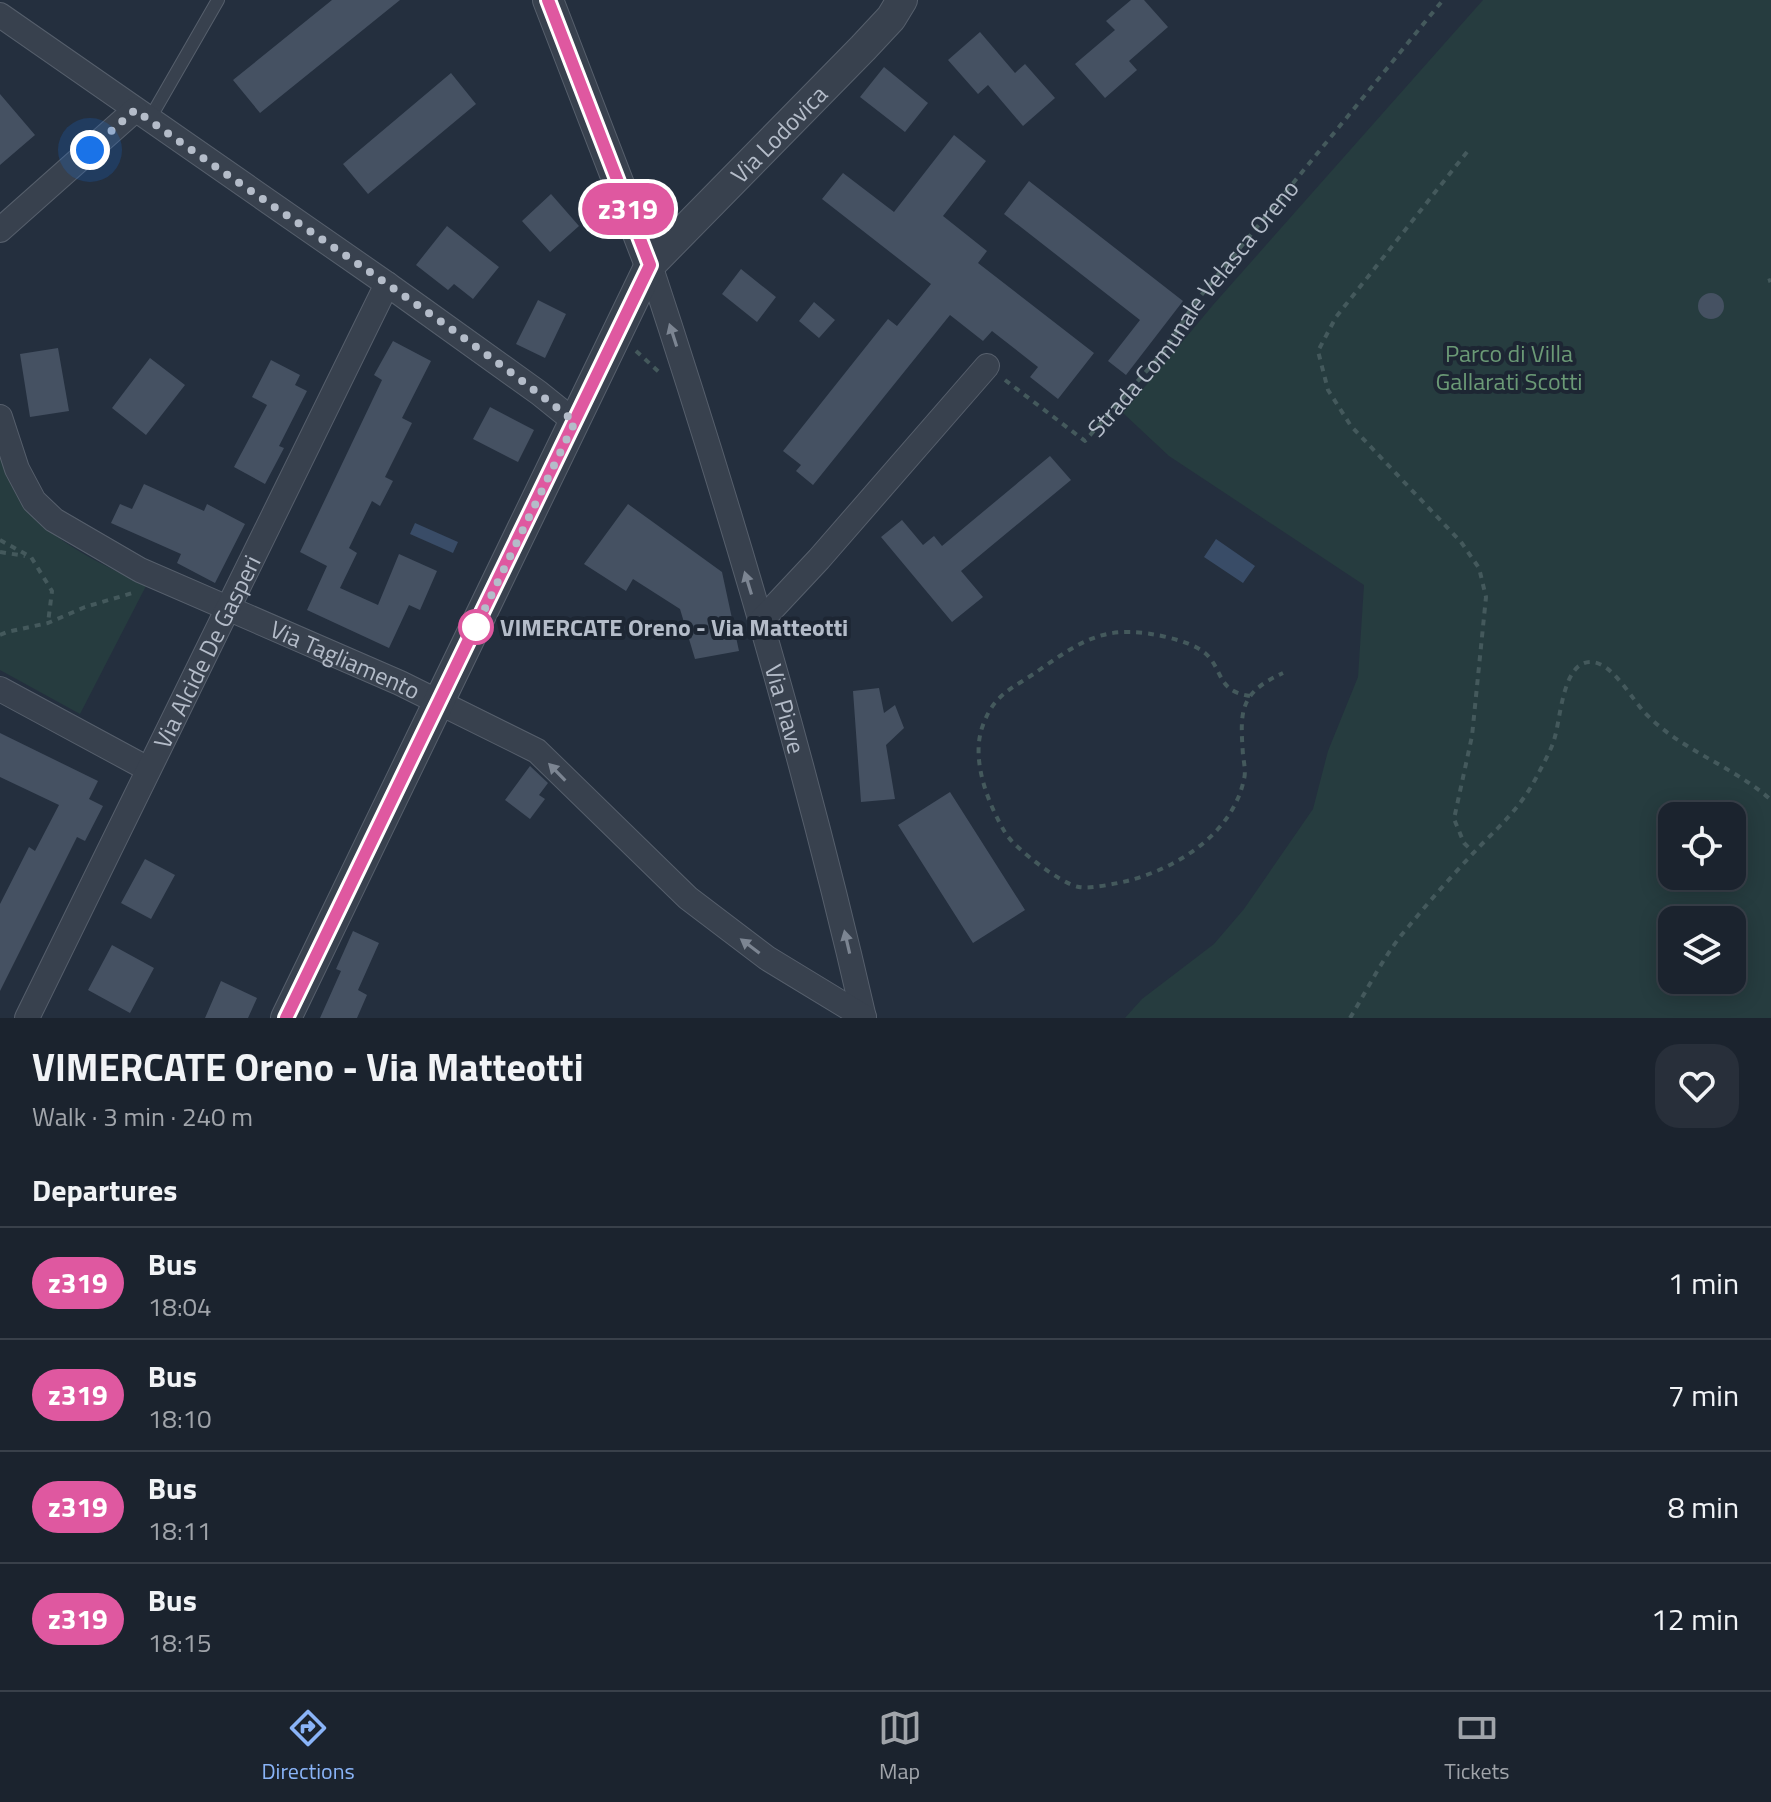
<!DOCTYPE html>
<html lang="en">
<head>
<meta charset="utf-8">
<style>
  :root { --surface:#1b232e; --page:#282f3a; --text:#f1f3f6; --muted:#a0a4aa; --line:#39404a; --accent:#8ab4f8 }
  body { margin:0; font-family:"Titillium Web",sans-serif; background:var(--page); color:var(--text); height:100vh; display:flex; flex-direction:column; font-size:30px; white-space:nowrap }
  * { box-sizing:border-box; margin:0 }
  p { font-size:26px; color:var(--muted) }
  .icon { flex:none; width:44px; height:44px; fill:none; stroke:currentColor; stroke-width:2; stroke-linecap:round; stroke-linejoin:round }
  .map { position:relative; height:1018px; overflow:hidden }
  .panel { display:flex; flex-direction:column; background:var(--surface); flex:1 }
  .panel>* { flex:none }
  .badge { padding:0 16px; border-radius:26px; font-size:28px; line-height:52px }
  .controls { position:absolute; left:1658px; top:802px; display:grid; gap:16px }
  .controls a { display:grid; place-items:center; width:88px; height:88px; border-radius:16px; background:var(--surface); box-shadow:0 4px 20px #0003,0 0 0 2px var(--line); font-size:40px }
  .you { position:absolute; width:40px; height:40px; margin:-20px; border:6px solid #fff; border-radius:50%; background:#1a73e8; box-shadow:0 0 0 12px #1a73e833 }
  .map>.badge { position:absolute; translate:-50% -50%; box-shadow:0 0 0 4px #fff }
  h2 { padding:0 32px; font-size:30px; line-height:72px }
  .round { display:grid; place-items:center; flex:none; width:84px; height:84px; border-radius:24px; background:var(--page) }
  .overview { display:flex; align-items:center; justify-content:space-between; height:136px; padding:0 32px }
  h1 { font-size:38px; font-weight:700; line-height:60px }
  ul { padding:0; list-style:none }
  li { display:flex; align-items:center; gap:24px; height:112px; padding:0 32px; border-top:2px solid var(--line) }
  li div { flex:1 }
  li b { display:block; font-size:30px }
  li em { font-style:normal }
  li .badge { min-width:88px; font-weight:700; text-align:center }
  .tabs { display:flex; justify-content:space-around; align-items:center; height:112px; border-top:2px solid var(--line); background:var(--surface); font-size:22px; color:var(--muted) }
  .tabs a { display:grid; justify-items:center; gap:4px }
  .tabs .selected { color:var(--accent) }
  .map>svg:first-child { display:block }
</style>
</head>
<body>
<div class="map">
<svg width="1771" height="1018" viewBox="0 0 1771 1018">
  <rect width="100%" height="100%" fill="#242f3e"/>
  <path fill="#263c3f" fill-rule="evenodd" d="M1483 0H1771V1018H1125L1142 999 1214 944 1244 909 1313 809 1328 751 1358 677 1364 585 1169 456 1123 413 1213 305ZM1672 816H1732V876H1672ZM1732 920V980H1672V920Z
    M0 451C25 533 76 550 146 586L80 714 0 670Z"/>
  <path fill="#394c67" d="M415 523 458 542 453 553 410 534Z
    M1216 539 1255 566 1243 583 1204 557Z"/>
  <path fill="#455162" d="M332 0H400L260 113 233 80Z
    M1131 0H1144L1168 27 1129 61 1137 70 1105 98 1075 64 1115 30 1106 21Z
    M980 32 1015 73 1025 64 1055 98 1023 126 988 85 978 94 948 60Z
    M884 67 928 103 905 132 860 97Z
    M451 73 476 104 368 194 343 164Z
    M0 94 35 135 0 165Z
    M954 135 986 161 943 216 987 251 978 263 1094 353 1058 399 1030 377 1038 367 992 331 983 341 950 315 813 485 796 471 801 465 783 451 888 319 897 326 931 284 822 199 843 173 894 212Z
    M1029 181 1183 301 1126 375 1108 361 1140 320 1004 214Z
    M551 194 579 226 550 252 522 221Z
    M447 226 499 267 473 299 454 284 448 290 416 265Z
    M741 269 776 297 757 322 722 294Z
    M1698 306a13 13 0 1 1 26 0a13 13 0 1 1-26 0Z
    M538 300 566 314 545 358 516 344Z
    M814 302 835 320 819 338 799 321Z
    M393 341 431 361 402 418 412 423 385 477 393 481 380 506 372 501 349 548 357 553 340 588 378 605 399 554 437 571 420 610 409 605 389 648 307 610 327 566 300 552 382 380 374 375Z
    M58 348 69 411 30 417 20 354Z
    M150 358 185 385 146 435 112 408Z
    M271 360 300 375 295 385 307 391 279 446 284 448 265 484 234 467 267 405 252 397Z
    M490 407 534 430 518 462 473 439Z
    M1050 456 1071 480 961 571 983 597 952 622 881 537 902 520 923 545 934 536 942 546Z
    M144 484 204 511 207 504 245 524 215 583 177 563 181 554 111 523 120 504 132 509Z
    M628 504 722 572 739 651 695 659 680 609 633 579 626 591 584 564Z
    M879 688 884 713 895 705 904 728 886 745 895 799 861 802 853 691Z
    M0 733 98 781 89 799 103 806 85 841 77 837 0 991V904L29 847 35 851 59 805 0 777Z
    M530 766 548 783 539 795 545 799 530 819 505 800Z
    M950 792 1025 910 973 943 898 825Z
    M145 859 175 875 151 919 121 903Z
    M353 931 379 943 358 990 367 995 357 1018H320L341 971 336 969Z
    M112 945 154 968 130 1013 88 990Z
    M221 981 257 998 248 1018H205Z"/>
  <g fill="none" stroke-linecap="round" stroke-linejoin="round">
    <defs>
      <path id="service" d="M149 120 218 0"/>
      <g id="minor">
        <path d="M0 15 387 284 539 393 575 422"/>
        <path d="M0 230 135 110"/>
        <path id="s2" d="M650 265C732 513 806 764 864 1018"/>
        <path id="s3" d="M0 417 17 469 34 501 54 520 140 570 400 683 537 751 688 898 767 958 864 1017"/>
        <path d="M760 622 819 559 987 366"/>
        <path d="M0 689 148 769"/>
        <path id="s4" d="M27 1018 387 284"/>
      </g>
      <g id="tertiary">
        <path d="M548 0 650 265"/>
        <path id="s5" d="M286 1018 650 265 863 48 891 18 902 0"/>
      </g>
    </defs>
    <use href="#service" stroke="#565f6c" stroke-width="14"/>
    <use href="#minor" stroke="#565f6c" stroke-width="26"/>
    <use href="#tertiary" stroke="#565f6c" stroke-width="32"/>
    <g stroke="#44595c" stroke-width="4" stroke-dasharray="6 6" stroke-linecap="butt">
      <path d="M1467 152 1336 317 1318 351 1328 390 1351 426 1461 542 1479 568 1486 597 1472 736 1454 819 1464 843 1474 853"/>
      <path d="M1768 281 1771 280"/>
      <path d="M636 351 659 372"/>
      <path id="s1" d="M1005 380 1085 441 1165 350 1194 304 1443 0"/>
      <path d="M0 540 31 557 52 591 48 623"/>
      <path d="M0 552 25 556"/>
      <path d="M0 635 7 632 48 623 85 607 136 592"/>
      <path d="M1250 696C1216 691 1224 670 1205 653 1190 640 1149 632 1130 632 1094 631 1070 649 1042 668 1017 687 995 691 983 725 970 759 988 804 1006 834 1016 849 1061 884 1079 887 1091 889 1114 884 1127 881 1178 868 1233 833 1244 779 1246 772 1244 763 1243 755 1240 711 1239 693 1283 673"/>
      <path d="M1350 1018C1369 987 1385 953 1409 926 1432 898 1457 870 1482 844 1504 822 1521 806 1536 778 1542 766 1550 753 1554 740 1561 719 1562 663 1590 662 1612 661 1632 700 1646 714 1682 751 1733 766 1771 800"/>
    </g>
    <use href="#service" stroke="#38414e" stroke-width="12"/>
    <use href="#minor" stroke="#38414e" stroke-width="24"/>
    <use href="#tertiary" stroke="#38414e" stroke-width="30"/>
  </g>
  <defs><path id="oneway-solid" d="M-6-.8H1V-3.2L6.5 0L1 3.2V.8H-6Z" transform="scale(2)"/></defs>
  <g fill="#7c8592">
    <use href="#oneway-solid" transform="translate(673 335) rotate(-108)"/>
    <use href="#oneway-solid" transform="translate(748 583) rotate(-107)"/>
    <use href="#oneway-solid" transform="translate(557 772) rotate(-134)"/>
    <use href="#oneway-solid" transform="translate(847 942) rotate(-103)"/>
    <use href="#oneway-solid" transform="translate(750 946) rotate(-143)"/>
  </g>
  <g fill="none" stroke-linecap="round" stroke-linejoin="round">
    <defs>
      <path id="line" d="M286 1018 650 265 548 0"/>
    </defs>
    <use href="#line" stroke="#fff" stroke-width="18"/>
    <use href="#line" stroke="#df58a0" stroke-width="12"/>
    <path stroke="#b4bcc9" stroke-width="8" stroke-dasharray="0 14.4" d="M90 150 135 110C281 215 435 310 575 422L476 627"/>
  </g>
  <circle fill="#fff" stroke="#df58a0" stroke-width="4" cx="476" cy="627" r="16"/>
  <g text-anchor="middle" dominant-baseline="central" stroke-width="8" stroke-linejoin="round" paint-order="stroke">
    <g font-size="24" fill="#b4bcc9" stroke="#1d2633">
      <text stroke="none"><textPath href="#s5" startOffset="1020">Via Lodovica</textPath></text>
      <text stroke="none"><textPath href="#s1" startOffset="272">Strada Comunale Velasca Oreno</textPath></text>
      <text stroke="none"><textPath href="#s4" startOffset="408">Via Alcide De Gasperi</textPath></text>
      <text stroke="none"><textPath href="#s3" startOffset="442">Via Tagliamento</textPath></text>
      <text stroke="none"><textPath href="#s2" startOffset="464">Via Piave</textPath></text>
    </g>
    <g font-size="24" fill="#6b9a76" stroke="#1d2633">
      <text x="1509" y="353">Parco di Villa<tspan x="1509" dy="28">Gallarati Scotti</tspan></text>
    </g>
    <g font-size="24" font-weight="bold" fill="#b4bcc9" stroke="#1d2633" text-anchor="start">
      <text x="500" y="627">VIMERCATE Oreno - Via Matteotti</text>
    </g>
  </g>
</svg>
<div class="controls">
<a><svg class="icon" aria-label="locate" viewBox="0 0 24 24"><circle cx="12" cy="12" r="6"/><path d="M12 2v4M12 18v4M2 12h4M18 12h4"/></svg></a>
<a><svg class="icon" aria-label="layers" viewBox="0 0 24 24"><path d="M12 4l9 5-9 5-9-5zM3 14l9 5 9-5"/></svg></a>
</div>
<div class="you" style="left:90px;top:150px"></div>
<b class="badge" style="left:628px;top:209px;background:#df58a0;color:#fff">z319</b>
</div>
<section class="panel">
<div class="overview"><div><h1>VIMERCATE Oreno - Via Matteotti</h1><p>Walk · 3 min · 240 m</p></div><a class="round"><svg class="icon" aria-label="heart" viewBox="0 0 24 24"><path d="M12 20l-8-8c-3-5 5-10 8-4 3-6 11-1 8 4z"/></svg></a></div>
<h2>Departures</h2>
<ul>
<li><span class="badge" style="background:#df58a0;color:#fff">z319</span><div><b>Bus</b><p>18:04</p></div><em>1 min</em></li>
<li><span class="badge" style="background:#df58a0;color:#fff">z319</span><div><b>Bus</b><p>18:10</p></div><em>7 min</em></li>
<li><span class="badge" style="background:#df58a0;color:#fff">z319</span><div><b>Bus</b><p>18:11</p></div><em>8 min</em></li>
<li><span class="badge" style="background:#df58a0;color:#fff">z319</span><div><b>Bus</b><p>18:15</p></div><em>12 min</em></li>
</ul>
</section>
<nav class="tabs">
<a class="selected"><svg class="icon" aria-label="directions" viewBox="0 0 24 24"><path d="M12 3l9 9-9 9-9-9zM9 14v-3h6M13 9l2 2-2 2"/></svg>Directions</a>
<a><svg class="icon" aria-label="map" viewBox="0 0 24 24"><path d="M3 6l6-2 6 2 6-2v14l-6 2-6-2-6 2zM9 4v14M15 6v14"/></svg>Map</a>
<a><svg class="icon" aria-label="tickets" viewBox="0 0 24 24"><path d="M3 7h18v10H3zM15 7v10"/></svg>Tickets</a>
</nav>
</body>
</html>
